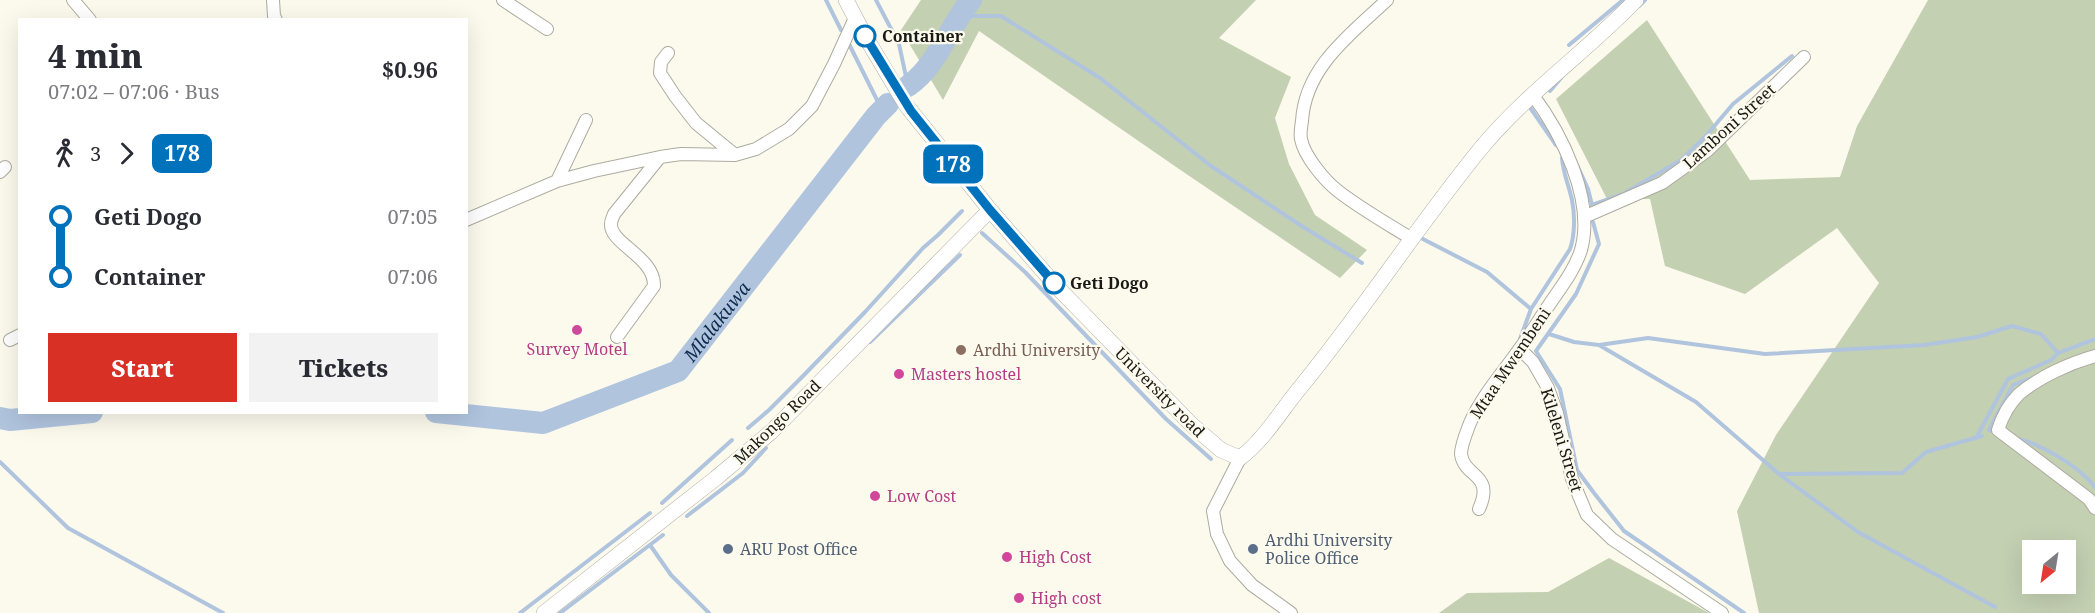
<!DOCTYPE html>
<html lang="en">
<head>
<meta charset="utf-8">
<style>
  :root { --surface:#fff; --page:#f2f2f3; --text:#2b2b33; --muted:#7c7c81; --accent:#d93025 }
  body { margin:0; font-family:"Noto Serif",serif; background:var(--page); color:var(--text); height:100vh; display:flex; flex-direction:column; font-size:22px; white-space:nowrap }
  * { box-sizing:border-box; margin:0 }
  p { font-size:20px; color:var(--muted) }
  .icon { flex:none; width:33px; height:33px; fill:none; stroke:currentColor; stroke-width:2; stroke-linecap:round; stroke-linejoin:round }
  .map { position:relative; flex:1; overflow:hidden }
  .side { position:absolute; left:18px; top:18px; width:450px; height:396px; display:flex; flex-direction:column; background:var(--surface); border-radius:0px; box-shadow:0 6px 24px #0002 }
  .side>* { flex:none }
  .badge { padding:0 12px; border-radius:9px; font-size:21px; line-height:39px }
  .needle { width:39px; rotate:210deg }
  .buttons { position:absolute; left:2022px; top:540px; display:grid; gap:12px }
  .buttons a { display:grid; place-items:center; width:54px; height:54px; border-radius:0px; background:var(--surface); box-shadow:0 6px 24px #0002; font-size:30px }
  .map>.badge { position:absolute; translate:-50% -50%; box-shadow:0 0 0 3px #fff }
  .legs { display:flex; align-items:center; gap:9px; height:66px; padding:0 30px; font-size:20px }
  .legs p { margin-inline-start:auto }
  .overview { display:flex; align-items:center; justify-content:space-between; height:102px; padding:0 30px }
  h1 { font-size:33px; font-weight:800; line-height:45px }
  .cta { display:flex; gap:12px; margin-top:auto; padding:12px 30px }
  .cta a { flex:1; height:69px; border-radius:0px; background:var(--accent); color:#fff; font-size:24px; font-weight:800; line-height:69px; text-align:center }
  .cta a+a { background:var(--page); color:var(--text) }
  ul { padding:0 30px; list-style:none }
  li { display:flex; align-items:center; gap:21px; height:60px; font-size:22px }
  li i { display:grid; place-items:center; width:9px; height:100%; margin:0 8px; background:currentColor }
  li i::after { content:''; width:15px; height:15px; margin:-8px; border:4px solid; border-radius:50%; background:var(--surface) }
  li p { margin-inline-start:auto }
  li:first-child i { background:linear-gradient(#0000 50%,currentColor 0) }
  li:last-child i { background:linear-gradient(currentColor 50%,#0000 0) }
  .map>svg:first-child { display:block }
</style>
</head>
<body>
<div class="map">
<svg width="2095" height="613" viewBox="0 0 2095 613">
  <rect width="100%" height="100%" fill="#fcfaed"/>
  <path fill="#c4d0b2" fill-rule="evenodd" d="M921 0H1256L1219 38 1291 77 1275 118 1289 164 1315 215 1367 250 1340 278 1179 169 979 31 943 100 901 30Z
    M1928 0H2095V613H1759L1737 511 1776 435 1879 283 1837 228 1745 294 1665 266 1650 199H1607L1556 99 1647 20 1750 180 1840 177 1857 126ZM2032 550H2066V584H2032Z
    M1609 558 1709 613H1439L1467 593 1548 592Z"/>
  <g fill="none" stroke-linecap="round" stroke-linejoin="round">
    <path stroke="#b0c4de" stroke-width="4" d="M826 0 841 30
      M876 0 899 44 908 86
      M1639 6 1645 0
      M958 16H1001L1100 78 1211 166 1300 225 1362 263
      M849 44 882 110
      M1569 45 1623 0
      M1550 91 1561 78
      M1528 107 1529 106 1556 145
      M1578 167 1588 189 1592 205 1623 194 1681 160 1705 137 1733 104 1792 56
      M1593 222 1599 244 1576 294 1536 351 1560 389 1577 470 1594 493 1624 531 1744 613
      M982 233 1025 272 1166 419 1211 459
      M1419 237 1487 272 1531 309
      M1549 334 1574 342 1599 345 1696 402 1779 474 1858 532 1995 607
      M1520 339 1531 309 1570 249C1575 235 1575 215 1572 200 1569 186 1563 173 1562 158
      M870 342 960 255
      M1599 345 1648 338 1765 354 1924 345 1977 337 2012 326 2041 334 2058 353
      M748 428 769 410 804 375 865 312 923 248 938 235 962 211
      M1997 433 1989 430 2013 385 2028 379
      M1976 438 2008 379 2051 360 2058 353 2095 339
      M2015 438C2041 444 2079 466 2095 487
      M0 462 68 528 223 613
      M1780 474 1902 473 1926 452 1982 436
      M662 503 732 440
      M687 516 743 473 766 448
      M650 545 671 575 709 613
      M520 613 650 513
      M560 613 663 535"/>
    <g stroke="#b0c4de" stroke-width="22">
      <path d="M908 86C937 66 949 27 971 0"/>
      <path id="s1" d="M436 412 543 423 678 371 876 116 888 104"/>
      <path d="M0 418 10 420 92 412"/>
    </g>
    <defs>
      <path id="minor" d="M73 0 90 20
        M273 0 274 16 276 20
        M503 0 547 29
        M1387 0C1351 34 1305 67 1302 121 1301 127 1300 134 1301 139 1304 156 1325 181 1338 191 1361 209 1388 224 1412 239
        M668 53 661 62 660 73 675 96 696 123 735 155
        M0 172 5 167
        M557 181 586 120
        M1584 217 1662 183 1708 150 1804 57
        M466 220 557 181 594 171 660 157 681 154 735 155 756 149 789 129 812 106 834 64 855 18
        M617 337 654 286C655 257 610 244 611 224 611 220 613 217 614 214L660 157
        M10 340 20 335
        M1520 349 1533 362 1548 388 1557 413 1572 479 1587 515 1612 539 1722 613
        M2095 356C2070 363 2039 377 2019 394 2009 404 2002 417 1998 430L2089 499 2095 508
        M1240 458 1213 511 1217 534 1230 561 1252 585 1291 613
        M1479 509C1495 473 1464 478 1461 454 1461 445 1467 431 1470 423 1482 396 1501 375 1518 351 1530 335 1540 318 1551 302 1562 286 1575 269 1581 250 1595 200 1562 134 1532 94"/>
      <path id="tertiary" d="M846 0 865 36 906 105 990 210 1058 288 1192 425 1221 450 1240 458C1264 440 1280 412 1299 389 1363 311 1418 225 1482 147 1528 92 1587 51 1636 0
        M544 613 716 478 771 432 990 210"/>
    </defs>
    <use href="#minor" stroke="#adaba0" stroke-width="14"/>
    <use href="#tertiary" stroke="#adaba0" stroke-width="16"/>
    <use href="#minor" stroke="#fff" stroke-width="12"/>
    <use href="#tertiary" stroke="#fff" stroke-width="15"/>
  </g>
  <g fill="none" stroke-linecap="round" stroke-linejoin="round">
    <defs>
      <path id="line-1" d="M865 36 911 111 990 210 1054 283"/>
    </defs>
    <use href="#line-1" stroke="#fff" stroke-width="14"/>
    <use href="#line-1" stroke="#0072bc" stroke-width="9"/>
  </g>
  <g fill="#fff" stroke="#0072bc" stroke-width="3">
    <circle cx="865" cy="36" r="10"/>
    <circle cx="1054" cy="283" r="10"/>
  </g>
  <g fill="#d1479c" stroke="#fcfaed" stroke-width="2">
    <circle cx="577" cy="330" r="6"/>
    <circle cx="899" cy="374" r="6"/>
    <circle cx="875" cy="496" r="6"/>
    <circle cx="1007" cy="557" r="6"/>
    <circle cx="1019" cy="598" r="6"/>
  </g>
  <circle fill="#8d6e63" stroke="#fcfaed" stroke-width="2" cx="961" cy="350" r="6"/>
  <g fill="#5c6f8a" stroke="#fcfaed" stroke-width="2">
    <circle cx="728" cy="549" r="6"/>
    <circle cx="1253" cy="549" r="6"/>
  </g>
  <g text-anchor="middle" dominant-baseline="central" stroke-width="4.5" stroke-linejoin="round" paint-order="stroke">
    <g font-size="16" font-weight="bold" fill="#1a1915" stroke="#fcfaed" text-anchor="start">
      <text x="882" y="36">Container</text>
      <text x="1070" y="283">Geti Dogo</text>
    </g>
    <g font-size="16" fill="#1a1915" stroke="#fcfaed">
      <text transform="translate(1729 126) rotate(-42)">Lamboni Street</text>
      <text transform="translate(1510 363) rotate(-56)">Mtaa Mwembeni</text>
      <text transform="translate(1160 392) rotate(45)">University road</text>
      <text transform="translate(777 422) rotate(-44)">Makongo Road</text>
      <text transform="translate(1562 440) rotate(73)">Kileleni Street</text>
    </g>
    <g font-size="16" fill="#b23c85" stroke="#fcfaed" text-anchor="start">
      <text x="577" y="349" text-anchor="middle">Survey Motel</text>
      <text x="911" y="374">Masters hostel</text>
      <text x="887" y="496">Low Cost</text>
      <text x="1019" y="557">High Cost</text>
      <text x="1031" y="598">High cost</text>
    </g>
    <g font-size="16" fill="#785e54" stroke="#fcfaed" text-anchor="start">
      <text x="973" y="350">Ardhi University</text>
    </g>
    <g font-size="16" fill="#4e5e75" stroke="#fcfaed" text-anchor="start">
      <text x="1265" y="540">Ardhi University<tspan x="1265" dy="18">Police Office</tspan></text>
      <text x="740" y="549">ARU Post Office</text>
    </g>
    <g font-size="18" font-style="italic" fill="#0e2b4e" stroke="#fcfaed">
      <text stroke="none"><textPath href="#s1" startOffset="315">Mlalakuwa</textPath></text>
    </g>
  </g>
</svg>
<div class="buttons">
<a><svg class="needle" viewBox="-14 -14 28 28"><path d="M0-13l5 13h-10z" fill="#e53935"/><path d="M0 13l5-13h-10z" fill="#7c7c81"/></svg></a>
</div>
<b class="badge" style="left:953px;top:164px;background:#0072bc;color:#fff">178</b>
<section class="side">
<div class="overview"><div><h1>4 min</h1><p>07:02 – 07:06 · Bus</p></div><b>$0.96</b></div>
<div class="legs"><svg class="icon" aria-label="walk" viewBox="0 0 24 24"><circle cx="13" cy="4" r="2"/><path d="M13 8l-2 6 4 7M11 14l-3 7M7 12l3-4h3l4 4"/></svg>3<svg class="icon" aria-label="forward" viewBox="0 0 24 24"><path d="M9 5l7 7-7 7"/></svg><b class="badge" style="background:#0072bc;color:#fff">178</b></div>
<ul>
<li><i style="color:#0072bc"></i><b>Geti Dogo</b><p>07:05</p></li>
<li><i style="color:#0072bc"></i><b>Container</b><p>07:06</p></li>
</ul>
<div class="cta"><a>Start</a><a>Tickets</a></div>
</section>
</div>
</body>
</html>
